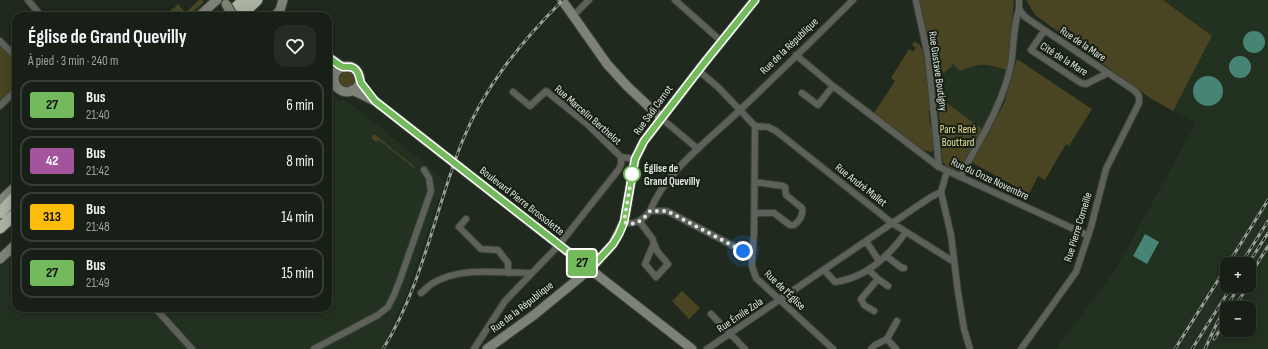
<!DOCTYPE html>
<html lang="fr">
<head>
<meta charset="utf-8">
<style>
  :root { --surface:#181f16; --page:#252c23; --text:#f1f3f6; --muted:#9fa2a1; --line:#363d35 }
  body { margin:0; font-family:"Sofia Sans Condensed",sans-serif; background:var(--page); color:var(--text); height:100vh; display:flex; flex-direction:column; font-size:15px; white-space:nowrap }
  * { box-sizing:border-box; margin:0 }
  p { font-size:13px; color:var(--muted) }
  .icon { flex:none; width:22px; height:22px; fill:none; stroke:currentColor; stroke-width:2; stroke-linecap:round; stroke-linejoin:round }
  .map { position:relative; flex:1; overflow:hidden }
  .drawer { position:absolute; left:12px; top:12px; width:320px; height:300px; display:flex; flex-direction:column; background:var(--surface); border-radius:12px; box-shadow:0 2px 10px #0003,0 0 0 1px var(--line) }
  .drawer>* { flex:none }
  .badge { padding:0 8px; border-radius:3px; font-size:14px; line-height:26px }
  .fabs { position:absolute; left:1220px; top:257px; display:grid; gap:8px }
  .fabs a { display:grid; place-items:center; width:36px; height:36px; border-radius:8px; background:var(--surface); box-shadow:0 2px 10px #0003,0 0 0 1px var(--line); font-size:20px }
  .you { position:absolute; width:20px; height:20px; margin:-10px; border:3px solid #fff; border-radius:50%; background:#1a73e8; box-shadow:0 0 0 6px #1a73e833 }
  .map>.badge { position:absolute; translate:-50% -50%; box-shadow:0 0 0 2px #fff }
  .round { display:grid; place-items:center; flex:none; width:42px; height:42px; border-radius:12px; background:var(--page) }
  .summary { display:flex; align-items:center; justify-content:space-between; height:68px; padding:0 16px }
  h1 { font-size:19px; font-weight:700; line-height:30px }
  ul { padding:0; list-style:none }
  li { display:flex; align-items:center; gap:12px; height:50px; margin:0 8px 6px; padding:0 8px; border:2px solid var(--line); border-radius:12px }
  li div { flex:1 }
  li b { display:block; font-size:15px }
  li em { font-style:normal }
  li .badge { min-width:44px; font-weight:700; text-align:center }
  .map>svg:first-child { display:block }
</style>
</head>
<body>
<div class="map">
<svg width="1268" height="349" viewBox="0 0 1268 349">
  <rect width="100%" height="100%" fill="#20291d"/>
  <path fill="#233120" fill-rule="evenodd" d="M1163 0H1268V349H1056L1114 272 1196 123 1173 111 1212 36ZM1227 264H1249V286H1227ZM1227 308H1249V330H1227Z
    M953 63 960 71 982 64 988 65 1006 70 997 100 982 129 936 95 933 71 935 74 940 69 945 73Z
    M328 91 340 101H347L426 164 445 182 406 294 387 338 380 349H0V266L16 251V308H328Z"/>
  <path fill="#494523" d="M199 0H202L204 2 189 16H168L172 8 173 9 178 4 180 6V8L181 7 184 11H187Z
    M919 0H1014L1009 57 1006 70C983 63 983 63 960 71L953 64 951 65 952 66 944 73 940 69 935 74 933 71 931 55Z
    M1026 0H1163L1212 36 1173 111 1150 98 1035 15Z
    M914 41 920 45 921 48H923L931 109 929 111 930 125 933 127 935 149 931 152 923 150 874 113 895 81 891 78 909 49 913 52 916 48 912 45Z
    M0 44 8 51 16 60V87L8 94 0 103Z
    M1017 59 1092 109 1069 146 1066 144 1045 180 1038 176 1029 194 971 162 1004 104Z
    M337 79a9 9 0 1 1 18 0a9 9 0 1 1-18 0Z
    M936 95 982 129 959 172 946 166 943 162 939 130 941 129Z
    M374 134 416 168 415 169 379 140 376 142 371 138Z
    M682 291 700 308 689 319 672 301Z"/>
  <path fill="#468475" d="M1243 42a11 11 0 1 1 22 0a11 11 0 1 1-22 0Z
    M1229 67a11 11 0 1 1 22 0a11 11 0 1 1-22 0Z
    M1193 91a15 15 0 1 1 30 0a15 15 0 1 1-30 0Z
    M1145 234 1159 242 1147 264 1133 256Z"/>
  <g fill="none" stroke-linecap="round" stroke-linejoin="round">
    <defs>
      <path id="street" d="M28 0 41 16
        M675 0 721 41
        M1019 0V9L1025 17 1135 91 1139 96V103L1106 169 1091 227 1076 272 1021 349
        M916 1 928 56 939 167
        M573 16 589 0
        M1044 31 1031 50 1081 83 1086 84 1104 75 1106 72
        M0 41 16 57
        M796 55 833 86 939 167 1087 235
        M698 70 719 88 755 126 754 234 752 258
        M513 92 530 106 546 91 587 124 621 157 635 159
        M802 93 818 105 833 86
        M0 106 16 90
        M661 118 698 149
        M755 126 768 127 776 131 892 223 954 262
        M960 177C979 141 1003 105 1011 64 1014 46 1013 27 1019 9
        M941 192 951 235 958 292 964 329 970 349
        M650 211C665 172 710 139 740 110 778 74 816 37 853 0
        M755 213H774L790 225H794C799 222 804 214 802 208L786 195 785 187 783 186 755 182
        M466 219 459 227 481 249 498 250 508 263V273
        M624 222C635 226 643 220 650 211H667L743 251 752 258V266L756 278 833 349
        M640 222 652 238 654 243 645 264 656 277 668 264 657 251 654 243
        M866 241 879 261
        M886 256 902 268H904
        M824 270 835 282C865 278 889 256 906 232
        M869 270 878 279 861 299 864 305 874 311
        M878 279 888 286
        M421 293C425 290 428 286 433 283 462 266 499 273 531 273
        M155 308 192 349
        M711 314 745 349
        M887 339 896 349
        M314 349 378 315 388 307 394 295 401 277 431 191 429 178 424 170
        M474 349 505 301 559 245 619 169 621 164V157
        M707 349 916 207 931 197 941 192 947 171
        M871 349 875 345 887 339 897 321"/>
      <path id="secondary" d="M562 0 607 64 627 86 661 118
        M199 16 217 0
        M275 16 280 10 283 0
        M328 57 343 67
        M334 79a13 13 0 1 1 26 0a13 13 0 1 1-26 0Z
        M352 90 375 101 692 349
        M0 201 16 186
        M0 259 16 244
        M487 349 534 315 578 279 590 269 613 244 624 222 635 159 644 141 705 62 755 0"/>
      <path id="highway" d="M227 16 244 0
        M240 16 257 0
        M0 213 16 196
        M0 228 16 213"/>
    </defs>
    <use href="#street" stroke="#3b4438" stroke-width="8"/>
    <use href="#secondary" stroke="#3b4438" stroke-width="11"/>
    <use href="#highway" stroke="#3b4438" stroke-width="13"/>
    <use href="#street" stroke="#5e605a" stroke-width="6"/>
    <use href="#secondary" stroke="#7e8176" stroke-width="9"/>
    <use href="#highway" stroke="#acb2a1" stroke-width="11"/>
    <defs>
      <path id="rail" d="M1228 264 1268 200
        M1241 264 1268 221
        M1248 264 1268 233
        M1249 277 1268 246
        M1234 308 1248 286
        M1214 339 1227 319
        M383 349C422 287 435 210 462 142 484 87 521 42 563 0
        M1175 349 1227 266
        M1192 349 1232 286
        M1205 349 1217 323 1239 286"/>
    </defs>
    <use href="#rail" stroke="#99a097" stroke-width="3"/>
    <use href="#rail" stroke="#161f14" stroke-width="1.5" stroke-dasharray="4.5" stroke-linecap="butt"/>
    <defs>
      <path id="secondary-bridge" d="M226 4 233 16"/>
    </defs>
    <use href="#secondary-bridge" stroke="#3b4438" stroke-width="11" stroke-linecap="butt"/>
    <use href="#secondary-bridge" stroke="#7e8176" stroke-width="9"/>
  </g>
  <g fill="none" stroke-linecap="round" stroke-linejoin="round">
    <defs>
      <path id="line" d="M328 57 339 65 343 67H351L355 69 358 73 361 83 375 101 590 269 613 244 619 234 624 222 635 159 644 141 705 62 755 0"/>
    </defs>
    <use href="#line" stroke="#fff" stroke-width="9"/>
    <use href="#line" stroke="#73ba5c" stroke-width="6"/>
    <path stroke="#e1e7e0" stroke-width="4" stroke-dasharray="0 7.2" d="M632 174 624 222C635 227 643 220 650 211H667L743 251"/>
  </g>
  <circle fill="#fff" stroke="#73ba5c" stroke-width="2" cx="632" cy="174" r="8"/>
  <g text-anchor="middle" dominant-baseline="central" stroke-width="4" stroke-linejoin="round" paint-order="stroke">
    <g font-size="11" fill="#e1e7e0" stroke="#161f14">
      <text transform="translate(1083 44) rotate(34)">Rue de la Mare</text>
      <text transform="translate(789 46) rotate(-44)">Rue de la République</text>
      <text transform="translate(1064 59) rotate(32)">Cité de la Mare</text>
      <text transform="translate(938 71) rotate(82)">Rue Gustave Boutigny</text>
      <text transform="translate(653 110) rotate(-54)">Rue Sadi Carnot</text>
      <text transform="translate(588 115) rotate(41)">Rue Marcelin Berthelot</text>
      <text transform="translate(990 179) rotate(25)">Rue du Onze Novembre</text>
      <text transform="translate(861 185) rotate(38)">Rue André Mallet</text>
      <text transform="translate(522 201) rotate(38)">Boulevard Pierre Brossolette</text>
      <text transform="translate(1078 227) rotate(-73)">Rue Pierre Corneille</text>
      <text transform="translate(785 290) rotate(44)">Rue de l'Église</text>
      <text transform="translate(522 307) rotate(-38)">Rue de la République</text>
      <text transform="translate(740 315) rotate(-34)">Rue Émile Zola</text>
    </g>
    <g font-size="11" fill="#ece395" stroke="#161f14">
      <text x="958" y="129">Parc René<tspan x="958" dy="13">Bouttard</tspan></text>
    </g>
    <g font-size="11" font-weight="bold" fill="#e1e7e0" stroke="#161f14" text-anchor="start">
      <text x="644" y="168">Église de<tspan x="644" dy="13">Grand Quevilly</tspan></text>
    </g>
  </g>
</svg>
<div class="fabs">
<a>+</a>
<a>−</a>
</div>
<div class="you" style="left:743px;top:251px"></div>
<b class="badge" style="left:582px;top:263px;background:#73ba5c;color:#111">27</b>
<section class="drawer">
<div class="summary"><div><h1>Église de Grand Quevilly</h1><p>À pied · 3 min · 240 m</p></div><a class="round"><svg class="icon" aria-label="heart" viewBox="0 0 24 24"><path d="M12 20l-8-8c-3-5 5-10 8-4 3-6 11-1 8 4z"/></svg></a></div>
<ul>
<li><span class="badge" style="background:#73ba5c;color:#111">27</span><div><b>Bus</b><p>21:40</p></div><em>6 min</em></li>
<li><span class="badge" style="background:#a2559d;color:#fff">42</span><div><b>Bus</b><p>21:42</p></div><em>8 min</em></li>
<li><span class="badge" style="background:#fbbd09;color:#111">313</span><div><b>Bus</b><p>21:48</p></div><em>14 min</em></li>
<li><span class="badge" style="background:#73ba5c;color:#111">27</span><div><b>Bus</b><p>21:49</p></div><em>15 min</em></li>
</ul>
</section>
</div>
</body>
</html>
